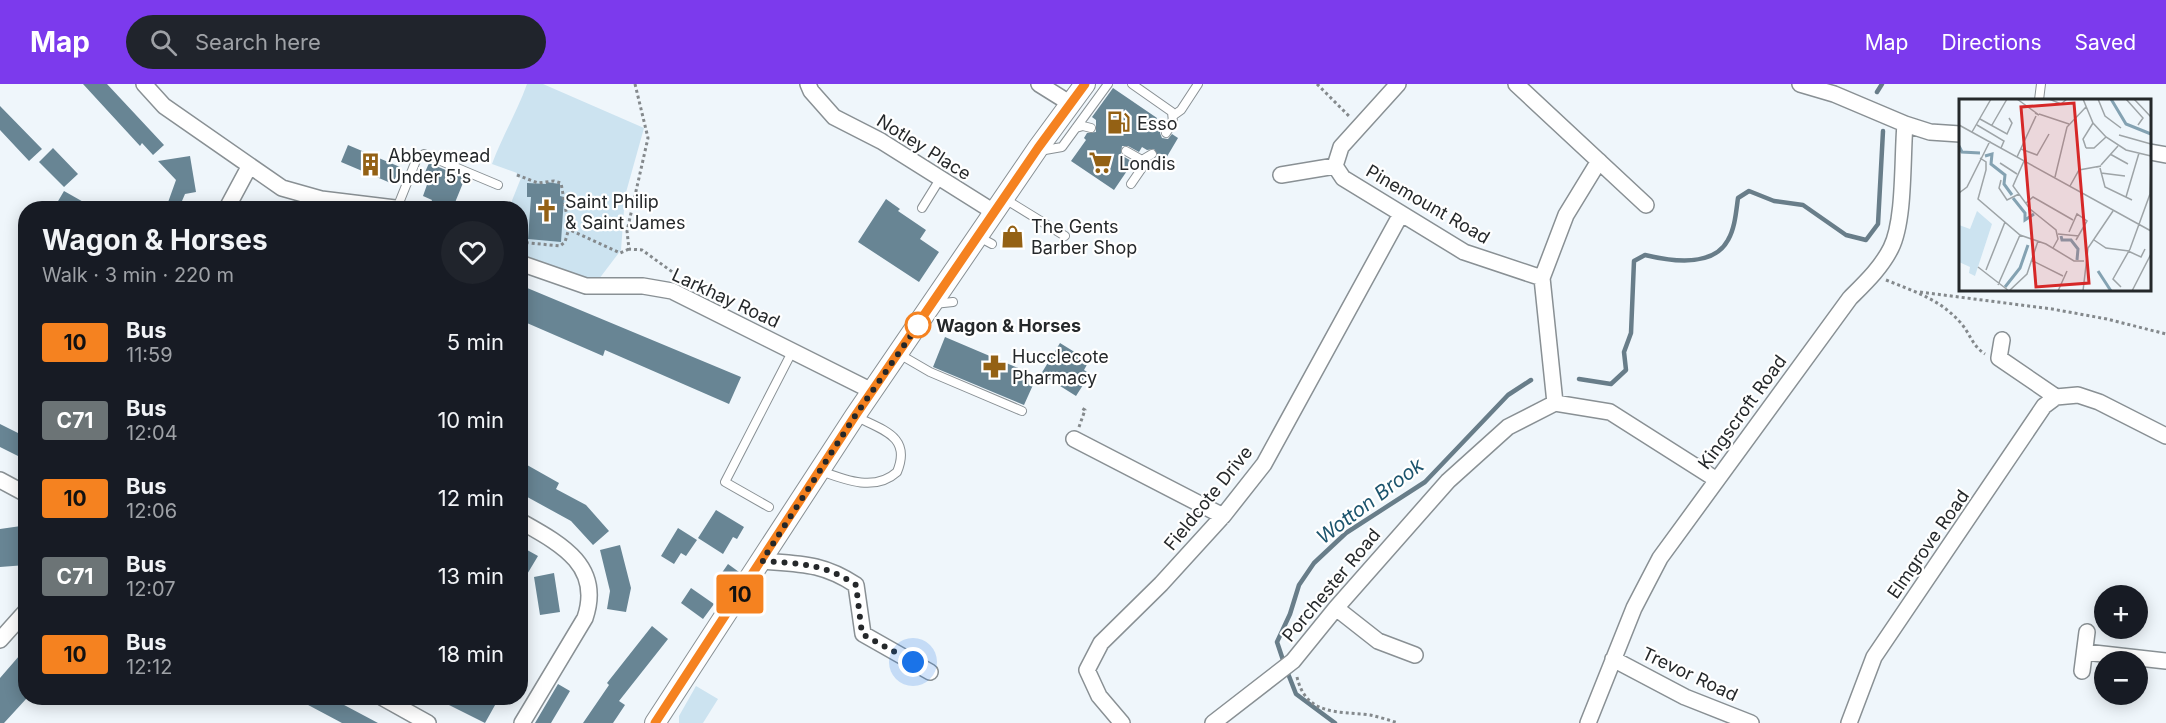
<!DOCTYPE html>
<html lang="en">
<head>
<meta charset="utf-8">
<style>
  :root { --surface:#171b24; --page:#20242c; --text:#f1f3f6; --muted:#9ea1a6; --accent:#7c3aed }
  body { margin:0; font-family:Inter,sans-serif; background:var(--page); color:var(--text); height:100vh; display:flex; flex-direction:column; font-size:22px; white-space:nowrap }
  * { box-sizing:border-box; margin:0 }
  p { font-size:20px; color:var(--muted) }
  .icon { flex:none; width:33px; height:33px; fill:none; stroke:currentColor; stroke-width:2; stroke-linecap:round; stroke-linejoin:round }
  .map { position:relative; flex:1; overflow:hidden }
  .side { position:absolute; left:18px; top:117px; width:510px; height:504px; display:flex; flex-direction:column; background:var(--surface); border-radius:24px; box-shadow:0 3px 15px #0003 }
  .side>* { flex:none }
  .badge { padding:0 12px; border-radius:4px; font-size:21px; line-height:39px }
  .controls { position:absolute; left:2094px; top:501px; display:grid; gap:12px }
  .controls a { display:grid; place-items:center; width:54px; height:54px; border-radius:50%; background:var(--surface); box-shadow:0 3px 15px #0003; font-size:30px }
  .you { position:absolute; width:30px; height:30px; margin:-15px; border:4px solid #fff; border-radius:50%; background:#1a73e8; box-shadow:0 0 0 9px #1a73e833 }
  .map>.badge { position:absolute; translate:-50% -50%; box-shadow:0 0 0 3px #fff }
  .round { display:grid; place-items:center; flex:none; width:63px; height:63px; border-radius:32px; background:var(--page) }
  .summary { display:flex; align-items:center; justify-content:space-between; height:102px; padding:0 24px }
  h1 { font-size:28px; font-weight:700; line-height:45px }
  ul { padding:0; list-style:none }
  li { display:flex; align-items:center; gap:18px; height:78px; padding:0 24px }
  li div { flex:1 }
  li b { display:block; font-size:22px }
  li em { font-style:normal }
  li .badge { min-width:66px; font-weight:700; text-align:center }
  header { display:flex; align-items:center; gap:36px; box-sizing:border-box; height:84px; padding:0 30px; background:var(--accent); color:#fff }
  header strong { font-size:28px }
  nav { display:flex; gap:33px; margin-inline-start:auto; font-size:21px }
  .search { width:420px; height:54px; background:var(--page); display:flex; align-items:center; gap:15px; box-sizing:border-box; padding:0 21px; border-radius:33px; color:var(--muted); font-size:22px }
  .map>svg:first-child { display:block }
</style>
</head>
<body>
<header>
<strong>Map</strong>
<div class="search"><svg class="icon" aria-label="search" viewBox="0 0 24 24"><circle cx="10" cy="10" r="6"/><path d="M15 15l6 6"/></svg>Search here</div>
<nav><a>Map</a><a>Directions</a><a>Saved</a></nav>
</header>
<div class="map">
<svg width="2166" height="639" viewBox="0 0 2166 639">
  <rect width="100%" height="100%" fill="#eff6fb"/>
  <path fill="#cce3f0" d="M527 0H543L644 44 625 112 621 166 599 195 592 196 521 170 520 124H509L521 94 516 92 517 89 492 80C502 53 517 28 527 0Z
    M696 602 718 615 703 639H679V632Z"/>
  <g fill="none" stroke-linecap="round" stroke-linejoin="round">
    <path stroke="#687d89" stroke-width="4.5" d="M1877 8 1882 0
      M1579 295 1611 300 1626 286 1624 268 1631 249 1634 177 1645 171C1670 177 1713 184 1728 156 1735 144 1736 128 1738 114L1749 107 1774 117 1803 121 1846 151 1866 156 1878 140 1883 47
      M1284 579 1277 558 1290 530 1299 501 1314 479 1346 449 1425 398 1508 311 1531 296
      M1287 587 1296 610 1335 639"/>
  </g>
  <path fill="#688594" d="M83 0H107L164 61 153 71 142 59 140 62Z
    M1113 4 1157 34 1155 38 1162 43 1160 49 1162 54 1168 55 1172 50 1178 54 1165 76 1158 72 1154 65 1147 66 1142 63 1139 68 1128 62H1122L1121 71 1133 78 1114 106 1071 77 1086 56 1084 54 1087 49 1096 48V36L1092 33Z
    M0 22 42 65 29 77 0 46Z
    M348 61 400 83 393 100 341 78Z
    M53 64 78 90 64 103 39 78Z
    M190 72 196 108 185 110 179 124H166L176 96 158 77Z
    M429 79 465 94 454 121 448 118 445 124H440L430 121 432 116 423 112 429 95 423 93Z
    M546 98 560 100V112L564 113 561 158 528 155 531 113H527V99L546 100Z
    M64 107 94 124H54Z
    M886 115 900 125 898 127 926 146 920 155 939 168 919 198 858 158Z
    M520 201 741 293 729 320 605 266 603 272 520 236Z
    M945 253 1037 292 1024 321 933 283Z
    M1060 259 1089 277 1084 286 1090 290 1076 312 1041 290Z
    M0 340 26 353V376L0 363Z
    M520 377 559 399 556 405 586 421 609 447 593 461 571 437 520 409Z
    M716 426 744 443 737 455 733 453 723 470 698 454Z
    M21 442 26 481 0 483V445Z
    M678 444 697 456 686 472 681 469 674 480 661 472Z
    M620 461 631 504 626 528 607 525 610 507 600 466Z
    M520 462 538 472 520 502Z
    M728 480 739 488 731 501 719 493Z
    M554 489 560 528 540 531 534 493Z
    M691 504 714 520 703 535 681 519Z
    M652 542 668 555 619 617 625 621 613 639H583L609 601 607 599Z
    M26 564V615L4 639H0V594Z
    M558 600 570 607 551 639H535Z
    M295 614H331L378 639H342Z
    M435 614H499L485 639Z"/>
  <g fill="none" stroke-linecap="round" stroke-linejoin="round">
    <defs>
      <path id="service" d="M1132 0 1172 28 1173 38 1166 49
        M2039 16 2041 0
        M1174 31 1181 26 1198 0
        M1076 44 1083 42 1091 44
        M1040 64 1045 66 1062 63 1108 0
        M1126 67 1142 76 1152 70
        M1131 100 1142 84V76
        M1005 115 1065 152
        M397 124 417 74 424 70 498 101
        M922 124 940 95
        M979 153 992 160
        M934 220 953 218
        M899 270 930 288 1022 327
        M821 387C845 396 875 408 897 388 912 352 882 346 855 332
        M769 423 725 398 793 266"/>
      <path id="minor" d="M144 0 164 22 282 104 321 115 395 124
        M808 0 811 7 834 33 881 57 994 128
        M1039 0 1071 20
        M1398 0 1341 63 1335 82 1343 94 1464 168 1542 194
        M1516 0 1646 121
        M1800 0 1834 10 1905 40 1930 48 1960 50
        M2150 68 2166 71
        M1281 91 1335 82
        M227 124 249 83
        M520 179 586 202H643L672 207 872 307
        M2002 256 1999 274 2056 313 2078 311 2099 318 2166 352
        M1555 319 1542 194 1566 131 1599 77
        M1074 355 1223 432
        M0 396 26 410
        M520 437C559 459 603 481 585 534L522 639
        M762 477C801 480 823 479 856 501L863 550 930 588
        M1336 524 1378 557 1415 571
        M0 556 26 527
        M2085 568 2166 577
        M1613 575 1685 613 1751 639
        M2082 587 2087 548
        M383 614 428 639
        M1122 639 1099 612 1087 586 1101 559 1161 500 1223 432 1264 380 1401 130
        M1213 639 1293 577 1336 524 1448 397 1508 343 1555 319 1610 328 1717 396
        M1588 639 1634 524 1660 474 1850 214C1865 199 1881 184 1891 164 1905 136 1902 74 1905 40
        M1849 639 1874 573 2044 322 2056 313"/>
      <path id="tertiary" d="M655 639 855 332 1038 64 1085 0"/>
    </defs>
    <use href="#service" stroke="#899094" stroke-width="10"/>
    <use href="#minor" stroke="#899094" stroke-width="18"/>
    <use href="#tertiary" stroke="#899094" stroke-width="22"/>
    <path stroke="#84898c" stroke-width="3" stroke-dasharray="3 3" stroke-linecap="butt" d="M635 0 648 54 627 147 629 165 642 166 678 192
      M1317 0 1350 33
      M517 91 538 99 554 97 561 99 569 144 565 158 560 162 520 158
      M489 122 494 124
      M566 144 620 169 629 165
      M1886 196C1913 207 1939 215 1959 237 1970 248 1971 261 1985 270
      M1920 208 2052 225 2107 235 2166 250
      M1079 343 1085 326 1080 323
      M1297 593C1306 632 1338 627 1370 631 1379 633 1389 636 1398 639"/>
    <use href="#service" stroke="#fff" stroke-width="8"/>
    <use href="#minor" stroke="#fff" stroke-width="15"/>
    <use href="#tertiary" stroke="#fff" stroke-width="20"/>
  </g>
  <g fill="none" stroke-linecap="round" stroke-linejoin="round">
    <defs>
      <path id="line" d="M655 639 855 332 1038 64 1085 0"/>
    </defs>
    <use href="#line" stroke="#fff" stroke-width="14"/>
    <use href="#line" stroke="#f58220" stroke-width="9"/>
    <path stroke="#25282a" stroke-width="6" stroke-dasharray="0 10.8" d="M913 578 862 550 856 501C823 479 801 480 762 477L855 332 921 237 918 241"/>
  </g>
  <defs>
    <symbol id="fuel-bare" viewBox="-9 -9 18 18"><path d="M-5.5-6h7V0h2V4h1.3V-2.5L3-4.5l.8-.8L6-3V5H2.5V1h-1V6h-7ZM-4.2-4.7v3.2H.2V-4.7Z" fill="#946114" stroke="#fff" stroke-width="2.5" paint-order="stroke"/></symbol>
    <symbol id="supermarket-bare" viewBox="-9 -9 18 18"><path d="M-6-5.5h2.5l.6 2H6L4.5 2H-2.5L-4.4-4H-6ZM-1.5 3.2a1.3 1.3 0 1 0 .1 0ZM3 3.2a1.3 1.3 0 1 0 .1 0Z" fill="#946114" stroke="#fff" stroke-width="2.5" paint-order="stroke"/></symbol>
    <symbol id="building-bare" viewBox="-9 -9 18 18"><path d="M-4-6H4V6H1V3H-1V6H-4ZM-2.5-4.3h1.7v1.8h-1.7ZM.8-4.3h1.7v1.8H.8ZM-2.5-1h1.7V.8h-1.7ZM.8-1h1.7V.8H.8Z" fill="#946114" stroke="#fff" stroke-width="2.5" paint-order="stroke"/></symbol>
    <symbol id="church-bare" viewBox="-9 -9 18 18"><path d="M-1.2-6h2.4v3.5h3.3v2.4h-3.3V6h-2.4V-.1h-3.3v-2.4h3.3Z" fill="#946114" stroke="#fff" stroke-width="2.5" paint-order="stroke"/></symbol>
    <symbol id="shop-bare" viewBox="-9 -9 18 18"><path d="M-5-2.5h2.3a2.7 3.5 0 0 1 5.4 0H5L5.5 6h-11ZM-1.5-2.5h3a1.5 2.3 0 0 0-3 0Z" fill="#946114" stroke="#fff" stroke-width="2.5" paint-order="stroke"/></symbol>
    <symbol id="pharmacy-bare" viewBox="-9 -9 18 18"><path d="M-2-6h4v4h4v4h-4v4h-4v-4h-4v-4h4Z" fill="#946114" stroke="#fff" stroke-width="2.5" paint-order="stroke"/></symbol>
  </defs>
  <g fill-rule="evenodd">
    <use href="#fuel-bare" x="1102" y="22" width="33" height="33"/>
    <use href="#supermarket-bare" x="1084" y="62" width="33" height="33"/>
    <use href="#building-bare" x="354" y="64" width="33" height="33"/>
    <use href="#church-bare" x="530" y="110" width="33" height="33"/>
    <use href="#shop-bare" x="996" y="136" width="33" height="33"/>
    <use href="#pharmacy-bare" x="978" y="266" width="33" height="33"/>
  </g>
  <circle fill="#fff" stroke="#f58220" stroke-width="3" cx="918" cy="241" r="12"/>
  <g text-anchor="middle" dominant-baseline="central" stroke-width="4.5" stroke-linejoin="round" paint-order="stroke">
    <g font-size="18" fill="#25282a" stroke="#fff" text-anchor="start">
      <text x="1137" y="39">Esso</text>
      <text x="388" y="71">Abbeymead<tspan x="388" dy="21">Under 5's</tspan></text>
      <text x="1119" y="79">Londis</text>
      <text x="565" y="117">Saint Philip<tspan x="565" dy="21">&amp; Saint James</tspan></text>
      <text x="1031" y="142">The Gents<tspan x="1031" dy="21">Barber Shop</tspan></text>
      <text x="1012" y="272">Hucclecote<tspan x="1012" dy="21">Pharmacy</tspan></text>
    </g>
    <g font-size="18" fill="#25282a" stroke="#fff">
      <text transform="translate(924 63) rotate(32)">Notley Place</text>
      <text transform="translate(1428 120) rotate(30)">Pinemount Road</text>
      <text transform="translate(726 214) rotate(25)">Larkhay Road</text>
      <text transform="translate(1742 328) rotate(-54)">Kingscroft Road</text>
      <text transform="translate(1208 414) rotate(-51)">Fieldcote Drive</text>
      <text transform="translate(1928 460) rotate(-55)">Elmgrove Road</text>
      <text transform="translate(1331 501) rotate(-50)">Porchester Road</text>
      <text transform="translate(1690 590) rotate(25)">Trevor Road</text>
    </g>
    <g font-size="18" font-weight="bold" fill="#25282a" stroke="#fff" text-anchor="start">
      <text x="936" y="241">Wagon &amp; Horses</text>
    </g>
    <g font-size="20" font-style="italic" fill="#1c546d" stroke="#fff">
      <text transform="translate(1370 417) rotate(-37)">Wotton Brook</text>
    </g>
  </g>
  <g transform="translate(1959 15)">
    <rect width="192" height="192" fill="#eff6fb"/>
    <path d="M18 112 33 125 16 177 10 174 11 168 0 163V126L11 130Z" fill="#cce3f0"/>
    <path fill="none" stroke="#84a2b2" stroke-width="3" d="M152 0 167 25 192 35M0 47 3 53 21 54M26 57 33 55 32 65 46 76 45 85 53 96M54 99 66 114V121L75 115M102 137 103 141H112L119 150 118 161M139 172 152 192M46 188 61 169 69 146"/>
    <path fill="none" stroke="#9ea4a7" stroke-width="1.5" d="M58 0 80 16 76 14M90 0 102 5 108 0M124 0 134 24 147 38 167 51 192 57M139 0 146 17 162 29M167 0 184 19 179 26M175 0 192 18M80 15 110 25M21 20 48 35 53 24 50 19M0 26 192 132M18 26 45 42 42 49M33 26 48 0M13 33 32 0M160 36 192 45M127 49 124 40 134 24M127 49H135L147 38M62 50 78 56 90 35M151 55 169 65M58 58 77 17M21 59 27 63V71L19 100 61 136 87 145 115 162H125M65 62 54 87 71 110 97 131 99 140 94 149M41 64 58 75M142 66 159 47M141 69 146 88 173 101M142 74 166 77M96 78 108 28 127 8M42 81 40 89 48 101 60 95M111 87 120 71 142 67 138 68M0 94 8 88 31 42M167 98 180 54M67 104 74 98 114 121M110 133 118 115 128 122 117 141M99 135 120 137M135 141 147 149 170 152M169 152 182 158 186 150M72 161 104 177M19 168 50 192M27 171 46 123M39 186 61 136M162 188 154 180 171 150 191 95 192 67M50 192 68 175 79 142M99 192 108 172M124 192 129 149 154 112M173 192 192 155"/>
    <path fill="#d62828" fill-opacity="0.15" stroke="#d62828" stroke-width="3" d="M115 4 130 184 77 188 62 8Z"/>
    <rect width="192" height="192" fill="none" stroke="#25282a" stroke-width="3"/>
  </g>
</svg>
<div class="controls">
<a>+</a>
<a>−</a>
</div>
<div class="you" style="left:913px;top:578px"></div>
<b class="badge" style="left:740px;top:510px;background:#f58220;color:#111">10</b>
<section class="side">
<div class="summary"><div><h1>Wagon &amp; Horses</h1><p>Walk · 3 min · 220 m</p></div><a class="round"><svg class="icon" aria-label="heart" viewBox="0 0 24 24"><path d="M12 20l-8-8c-3-5 5-10 8-4 3-6 11-1 8 4z"/></svg></a></div>
<ul>
<li><span class="badge" style="background:#f58220;color:#111">10</span><div><b>Bus</b><p>11:59</p></div><em>5 min</em></li>
<li><span class="badge" style="background:#6c7476;color:#fff">C71</span><div><b>Bus</b><p>12:04</p></div><em>10 min</em></li>
<li><span class="badge" style="background:#f58220;color:#111">10</span><div><b>Bus</b><p>12:06</p></div><em>12 min</em></li>
<li><span class="badge" style="background:#6c7476;color:#fff">C71</span><div><b>Bus</b><p>12:07</p></div><em>13 min</em></li>
<li><span class="badge" style="background:#f58220;color:#111">10</span><div><b>Bus</b><p>12:12</p></div><em>18 min</em></li>
</ul>
</section>
</div>
</body>
</html>
